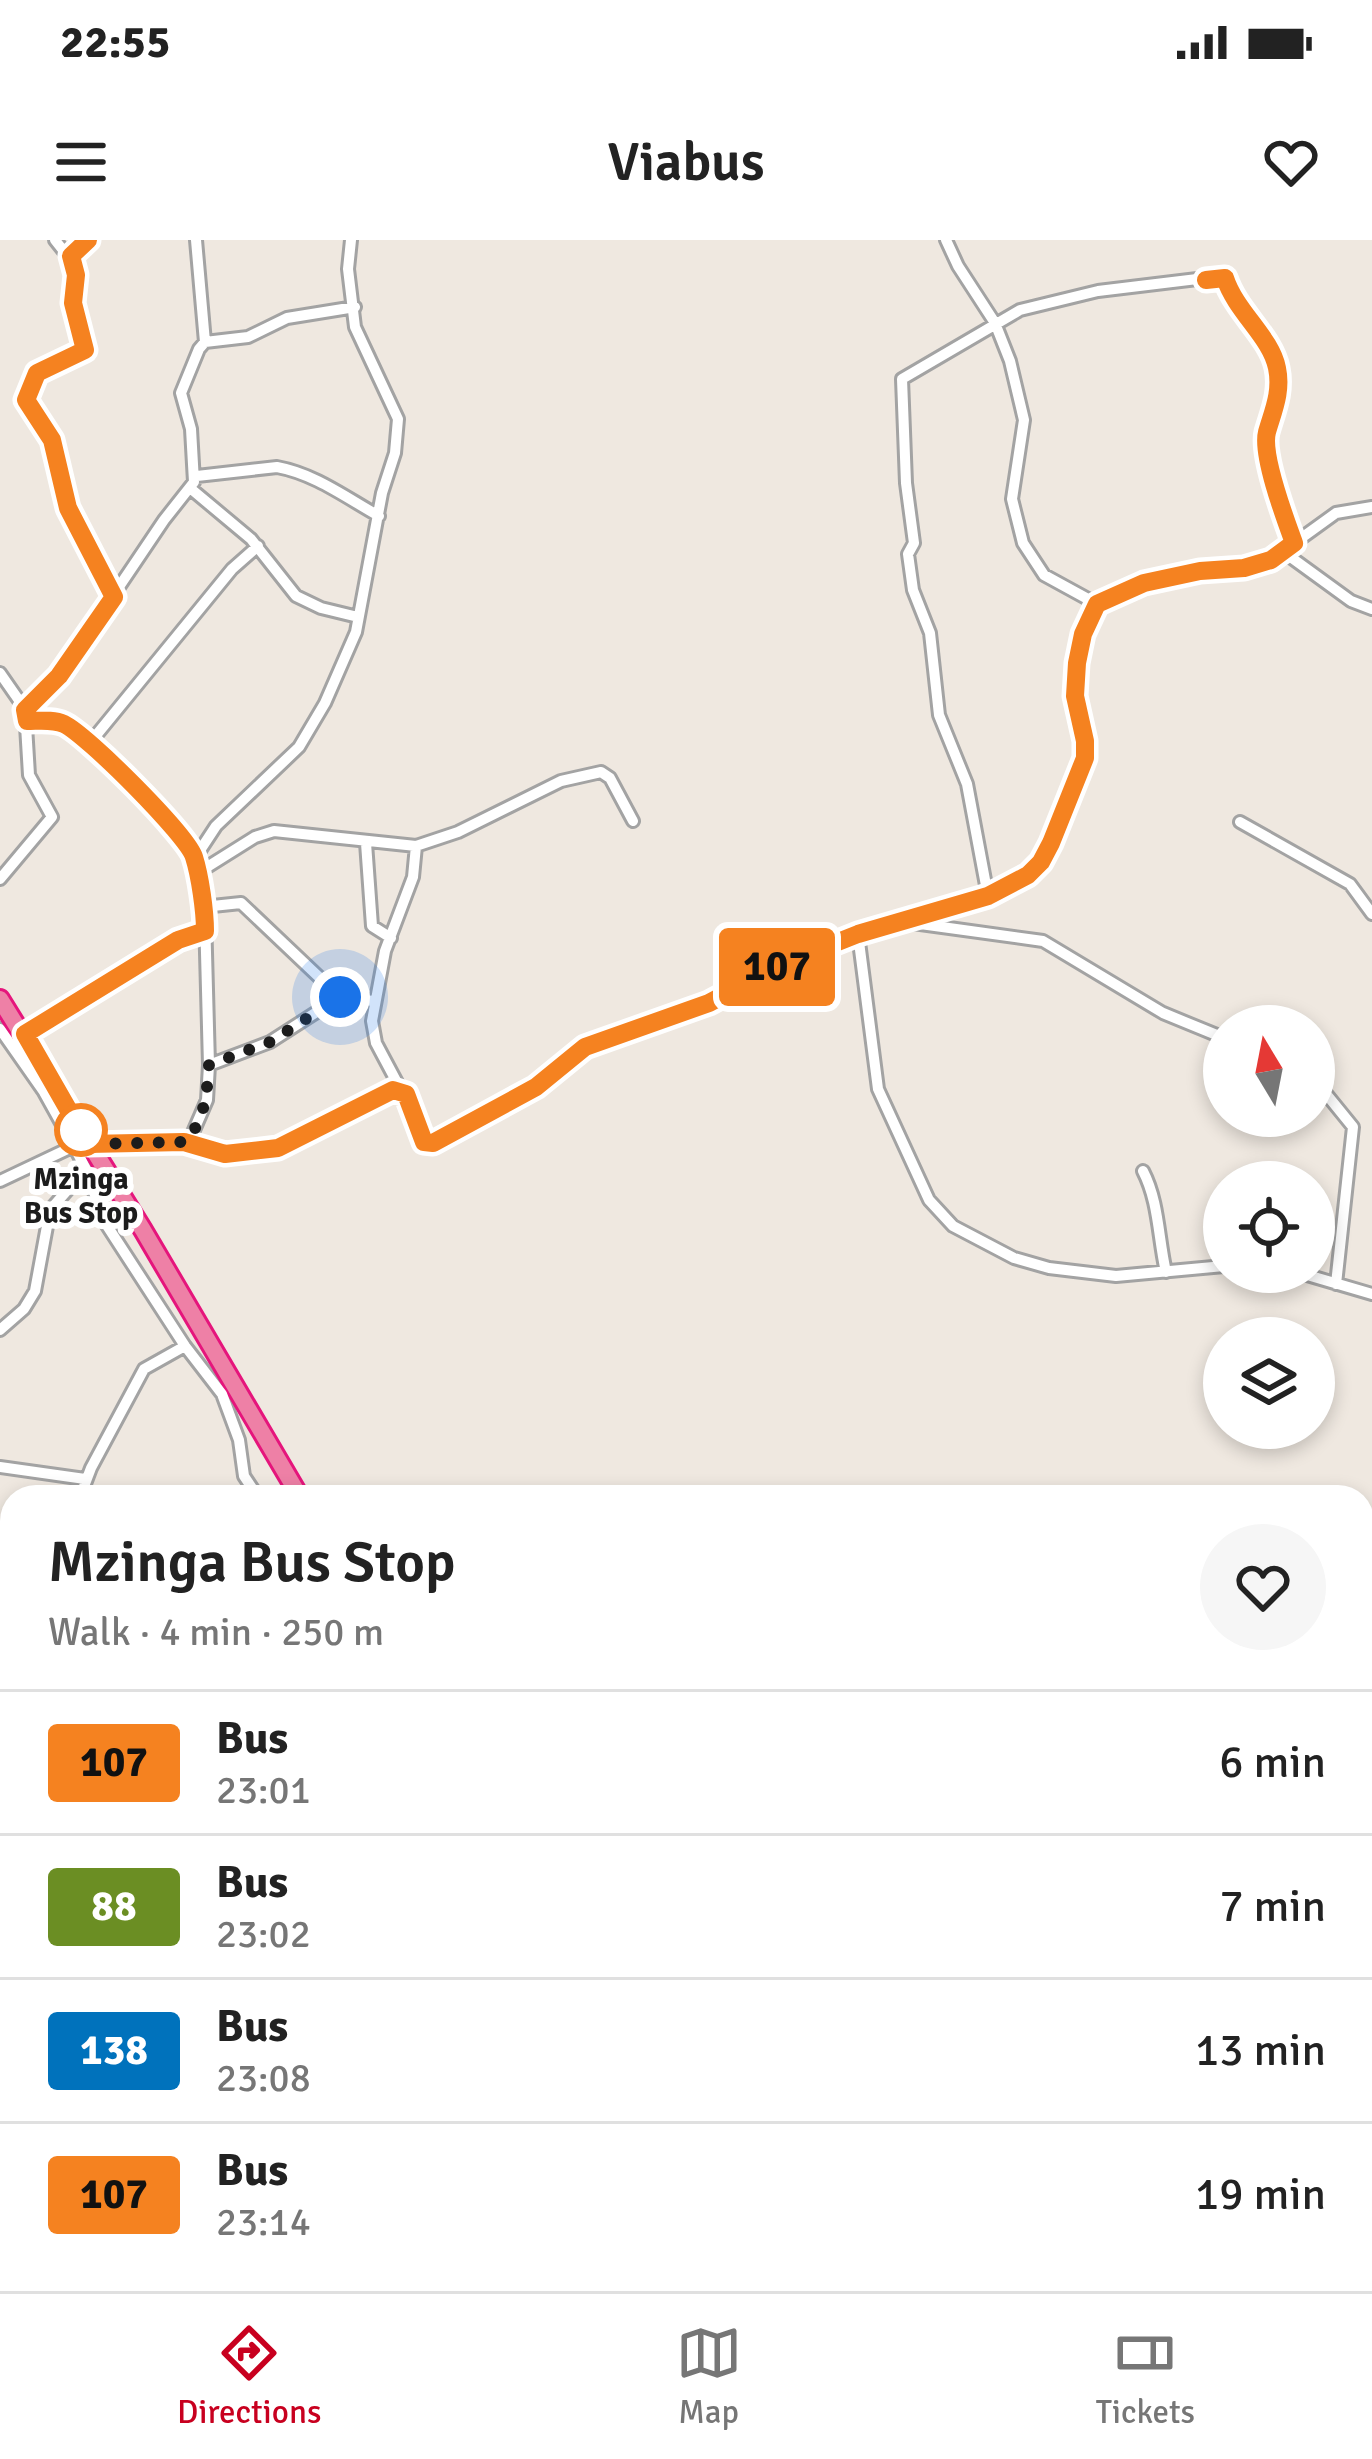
<!DOCTYPE html>
<html lang="en">
<head>
<meta charset="utf-8">
<style>
  :root { --surface:#fff; --page:#f6f6f6; --text:#222; --muted:#767676; --line:#e0e0e0; --accent:#c8001f }
  body { margin:0; font-family:Signika,sans-serif; background:var(--page); color:var(--text); height:100vh; display:flex; flex-direction:column; font-size:45px; white-space:nowrap }
  * { box-sizing:border-box; margin:0 }
  p { font-size:39px; color:var(--muted) }
  .icon { flex:none; width:66px; height:66px; fill:none; stroke:currentColor; stroke-width:2; stroke-linecap:round; stroke-linejoin:round }
  .map { position:relative; flex:1; overflow:hidden }
  .panel { position:absolute; left:0px; top:1245px; width:1374px; height:807px; display:flex; flex-direction:column; background:var(--surface); border-radius:36px 36px 0 0; box-shadow:0 6px 18px #0003 }
  .panel>* { flex:none }
  .badge { padding:0 24px; border-radius:9px; font-size:42px; line-height:78px }
  .needle { width:78px; rotate:350deg }
  .buttons { position:absolute; left:1203px; top:765px; display:grid; gap:24px }
  .buttons a { display:grid; place-items:center; width:132px; height:132px; border-radius:50%; background:var(--surface); box-shadow:0 6px 18px #0003; font-size:60px }
  .you { position:absolute; width:60px; height:60px; margin:-30px; border:9px solid #fff; border-radius:50%; background:#1a73e8; box-shadow:0 0 0 18px #1a73e833 }
  .map>.badge { position:absolute; translate:-50% -50%; box-shadow:0 0 0 6px #fff }
  .round { display:grid; place-items:center; flex:none; width:126px; height:126px; border-radius:63px; background:var(--page) }
  .headline { display:flex; align-items:center; justify-content:space-between; height:204px; padding:0 48px }
  h1 { font-size:57px; font-weight:600; line-height:90px }
  ul { padding:0; list-style:none }
  li { display:flex; align-items:center; gap:36px; height:144px; padding:0 48px; border-top:3px solid var(--line) }
  li div { flex:1 }
  li b { display:block; font-size:45px }
  li em { font-style:normal }
  li .badge { min-width:132px; font-weight:700; text-align:center }
  .status { display:flex; justify-content:space-between; align-items:center; height:84px; padding:0 60px; background:var(--surface); direction:ltr }
  .status svg { height:33px; fill:currentColor }
  header { display:flex; justify-content:space-between; align-items:center; height:156px; padding:0 48px; background:var(--surface); font-size:54px; font-weight:600 }
  .dock { display:flex; justify-content:space-around; align-items:center; height:168px; border-top:3px solid var(--line); background:var(--surface); font-size:33px; color:var(--muted) }
  .dock a { display:grid; justify-items:center; gap:6px }
  .dock .current { color:var(--accent) }
  .map>svg:first-child { display:block }
</style>
</head>
<body>
<div class="status"><b>22:55</b><svg viewBox="0 0 49 12"><path d="M0 12V9h3v3zM5 12V6h3v6zM10 12V3h3v9zM15 12V0h3v12zM26 1h20v11H26zM47 4h2v5h-2z"/></svg></div>
<header><svg class="icon" aria-label="menu" viewBox="0 0 24 24"><path d="M4 6h16M4 12h16M4 18h16"/></svg>Viabus<svg class="icon" aria-label="heart" viewBox="0 0 24 24"><path d="M12 20l-8-8c-3-5 5-10 8-4 3-6 11-1 8 4z"/></svg></header>
<div class="map">
<svg width="1372" height="2051" viewBox="0 0 1372 2051">
  <rect width="100%" height="100%" fill="#efe8e0"/>
  <g fill="none" stroke-linecap="round" stroke-linejoin="round">
    <defs>
      <path id="minor" d="M55 0 74 24 73 63 85 108 71 119 37 133 26 160 52 200 68 268 114 357
        M196 0 205 102
        M946 0 958 26 995 83 1010 121 1024 180 1012 259 1023 303 1044 335 1097 364
        M71 16 88 0
        M197 236 277 227C315 234 345 257 379 276
        M190 248 251 299 296 356 321 368 358 377
        M1285 313 1351 361 1372 369
        M0 433 25 469 29 535 52 577 0 639
        M25 469 59 436 164 280 194 242 191 189 181 153 199 109 205 102 248 97 287 78 355 67
        M27 481C39 481 53 479 64 484 104 503 168 581 195 618
        M89 504 232 329 258 306
        M1240 582 1350 644 1372 674
        M366 603 372 686 391 698
        M196 634 255 597 274 591 416 606 458 592 561 541 601 532 610 538 633 581
        M988 656 967 544 939 475 930 393 913 350 908 314 914 303 906 243 902 139 1020 70 1098 51 1222 36C1227 44 1228 53 1233 61 1244 83 1269 99 1276 122 1284 148 1271 171 1267 195 1262 220 1285 279 1294 303
        M203 667 241 663 340 757 373 761
        M913 683 1043 701 1163 773 1224 798
        M858 694 878 849 929 960 953 986 1014 1018 1049 1028 1116 1036 1224 1026
        M0 789 44 852 69 897 86 929 104 981 185 1106 222 1154 239 1200 244 1236 258 1257
        M24 794 178 700 205 691
        M209 825 270 802 340 757
        M1314 839 1353 887 1336 1044
        M401 850 376 803 372 781 385 711 413 637 416 606
        M184 902C254 939 332 883 393 851L406 854 424 901 433 903 536 847 585 807 709 762 780 725 858 694 988 656 1028 635 1041 622 1051 603 1085 519V501L1075 456 1077 423 1083 394 1097 364 1144 343 1200 331 1244 328 1271 320 1336 273 1372 267
        M90 904H169L191 897 207 860 209 825 205 675 195 618 216 586 299 507 325 463 356 392 382 253 395 213 398 179 355 87 348 29 351 0
        M1143 931C1159 962 1158 997 1166 1032
        M0 941 74 906
        M1297 1032 1372 1054
        M0 1090 24 1069 35 1051 50 970 86 929
        M0 1227 85 1239
        M80 1257 91 1228 144 1129 185 1106
        M1362 1323 1372 1306
        M0 1368H12
        M0 1550 12 1559
        M80 2040 81 2051
        M565 2040 568 2051
        M999 2040 1006 2051
        M395 2051 404 2040"/>
      <path id="highway" d="M0 759 143 990 300 1257
        M740 2040 747 2051"/>
    </defs>
    <use href="#minor" stroke="#a3a3a3" stroke-width="16"/>
    <use href="#highway" stroke="#e5157c" stroke-width="22"/>
    <use href="#minor" stroke="#fff" stroke-width="10"/>
    <use href="#highway" stroke="#ee80a6" stroke-width="16"/>
  </g>
  <g fill="none" stroke-linecap="round" stroke-linejoin="round">
    <defs>
      <path id="line" d="M88 0 71 16 76 35 73 63 85 110 37 133 26 160 52 200 68 268 114 357 59 436 25 470 27 481C39 481 53 479 64 484 87 495 187 595 194 617 200 636 205 671 205 691L178 700 25 794 88 904 184 902 225 914 278 908 393 850 406 854 424 902 433 903 536 847 585 807 709 763 780 725 858 694 988 656 1028 635 1041 622 1051 603 1085 518V501L1075 456 1077 423 1083 394 1097 364 1144 343 1200 331 1244 328 1271 320 1294 303C1286 281 1261 215 1267 192 1273 171 1282 152 1277 128 1271 97 1236 72 1225 38L1206 40"/>
    </defs>
    <use href="#line" stroke="#fff" stroke-width="27"/>
    <use href="#line" stroke="#f58220" stroke-width="18"/>
    <path stroke="#1c1c1c" stroke-width="12" stroke-dasharray="0 21.6" d="M81 890 88 904 184 902C205 883 207 851 209 825L270 802 340 757"/>
  </g>
  <circle fill="#fff" stroke="#f58220" stroke-width="6" cx="81" cy="890" r="24"/>
  <g text-anchor="middle" dominant-baseline="central" stroke-width="12" stroke-linejoin="round" paint-order="stroke">
    <g font-size="30" font-weight="bold" fill="#1c1c1c" stroke="#fff">
      <text x="81" y="939">Mzinga<tspan x="81" dy="34">Bus Stop</tspan></text>
    </g>
  </g>
</svg>
<div class="buttons">
<a><svg class="needle" viewBox="-14 -14 28 28"><path d="M0-13l5 13h-10z" fill="#e53935"/><path d="M0 13l5-13h-10z" fill="#767676"/></svg></a>
<a><svg class="icon" aria-label="locate" viewBox="0 0 24 24"><circle cx="12" cy="12" r="6"/><path d="M12 2v4M12 18v4M2 12h4M18 12h4"/></svg></a>
<a><svg class="icon" aria-label="layers" viewBox="0 0 24 24"><path d="M12 4l9 5-9 5-9-5zM3 14l9 5 9-5"/></svg></a>
</div>
<div class="you" style="left:340px;top:757px"></div>
<b class="badge" style="left:777px;top:727px;background:#f58220;color:#111">107</b>
<section class="panel">
<div class="headline"><div><h1>Mzinga Bus Stop</h1><p>Walk · 4 min · 250 m</p></div><a class="round"><svg class="icon" aria-label="heart" viewBox="0 0 24 24"><path d="M12 20l-8-8c-3-5 5-10 8-4 3-6 11-1 8 4z"/></svg></a></div>
<ul>
<li><span class="badge" style="background:#f58220;color:#111">107</span><div><b>Bus</b><p>23:01</p></div><em>6 min</em></li>
<li><span class="badge" style="background:#6b8e23;color:#fff">88</span><div><b>Bus</b><p>23:02</p></div><em>7 min</em></li>
<li><span class="badge" style="background:#0072bc;color:#fff">138</span><div><b>Bus</b><p>23:08</p></div><em>13 min</em></li>
<li><span class="badge" style="background:#f58220;color:#111">107</span><div><b>Bus</b><p>23:14</p></div><em>19 min</em></li>
</ul>
</section>
</div>
<nav class="dock">
<a class="current"><svg class="icon" aria-label="directions" viewBox="0 0 24 24"><path d="M12 3l9 9-9 9-9-9zM9 14v-3h6M13 9l2 2-2 2"/></svg>Directions</a>
<a><svg class="icon" aria-label="map" viewBox="0 0 24 24"><path d="M3 6l6-2 6 2 6-2v14l-6 2-6-2-6 2zM9 4v14M15 6v14"/></svg>Map</a>
<a><svg class="icon" aria-label="tickets" viewBox="0 0 24 24"><path d="M3 7h18v10H3zM15 7v10"/></svg>Tickets</a>
</nav>
</body>
</html>
